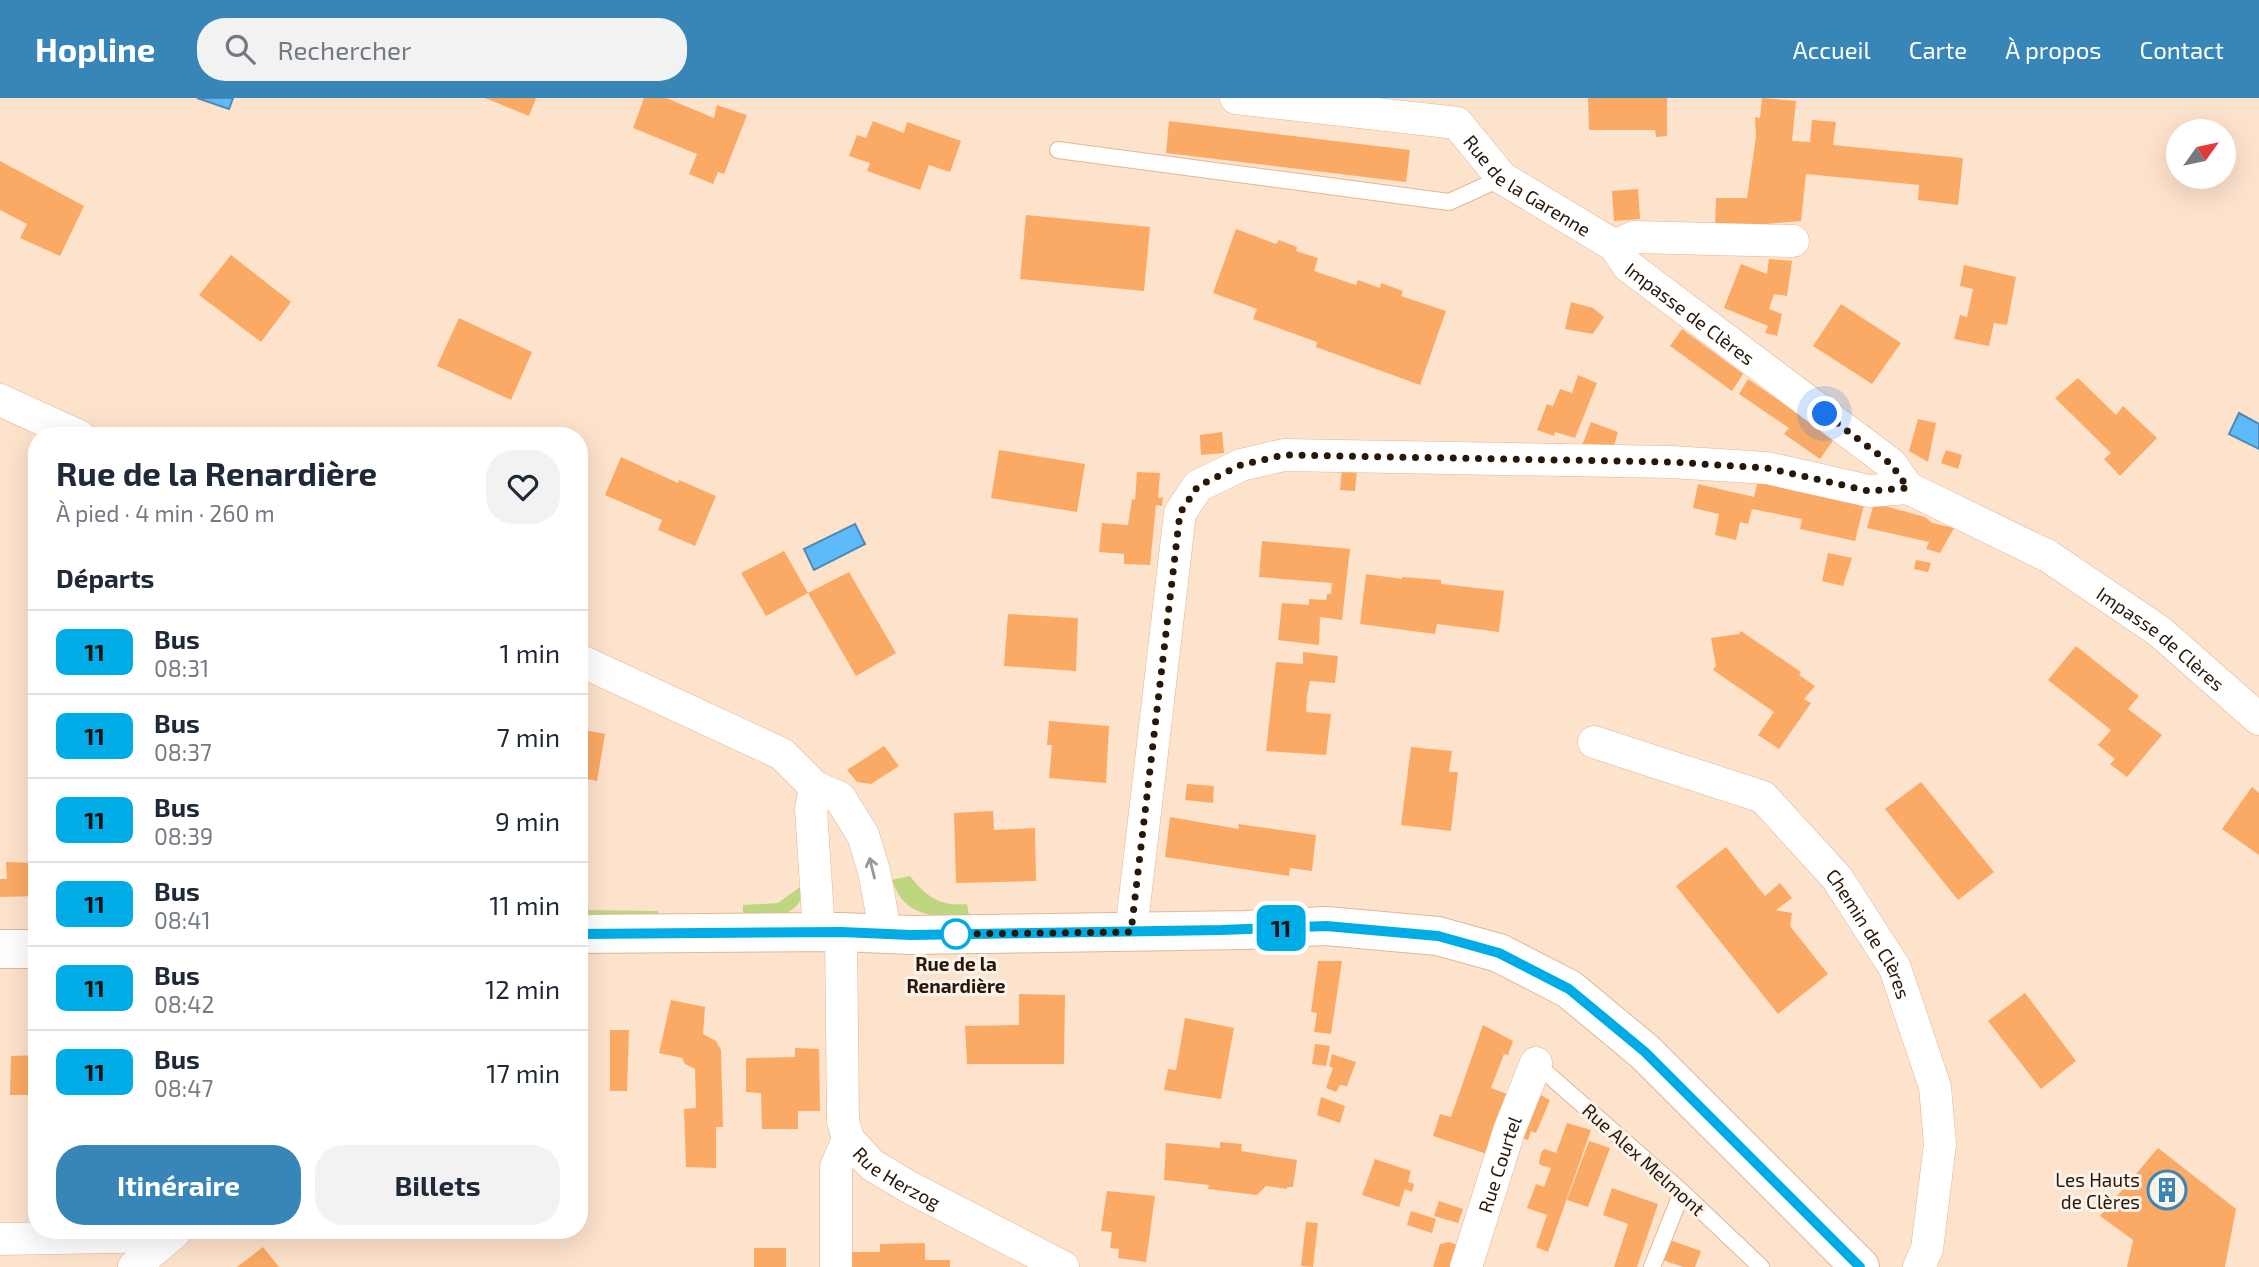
<!DOCTYPE html>
<html lang="fr">
<head>
<meta charset="utf-8">
<style>
  :root { --surface:#fff; --page:#f2f2f3; --text:#1f2937; --muted:#747a83; --line:#e0e1e3; --accent:#3885b7 }
  body { margin:0; font-family:"Exo 2",sans-serif; background:var(--page); color:var(--text); height:100vh; display:flex; flex-direction:column; font-size:26px; white-space:nowrap }
  * { box-sizing:border-box; margin:0 }
  p { font-size:23px; color:var(--muted) }
  .icon { flex:none; width:38px; height:38px; fill:none; stroke:currentColor; stroke-width:2; stroke-linecap:round; stroke-linejoin:round }
  .map { position:relative; flex:1; overflow:hidden }
  .drawer { position:absolute; left:28px; top:329px; width:560px; height:812px; display:flex; flex-direction:column; background:var(--surface); border-radius:28px; box-shadow:0 7px 28px #0002 }
  .drawer>* { flex:none }
  .badge { padding:0 14px; border-radius:10px; font-size:24px; line-height:46px }
  .needle { width:46px; rotate:57deg }
  .controls { position:absolute; left:2166px; top:21px; display:grid; gap:14px }
  .controls a { display:grid; place-items:center; width:70px; height:70px; border-radius:50%; background:var(--surface); box-shadow:0 7px 28px #0002; font-size:35px }
  .you { position:absolute; width:35px; height:35px; margin:-18px; border:5px solid #fff; border-radius:50%; background:#1a73e8; box-shadow:0 0 0 10px #1a73e833 }
  .map>.badge { position:absolute; translate:-50% -50%; box-shadow:0 0 0 4px #fff }
  h2 { padding:0 28px; font-size:26px; line-height:63px }
  .round { display:grid; place-items:center; flex:none; width:74px; height:74px; border-radius:28px; background:var(--page) }
  .overview { display:flex; align-items:center; justify-content:space-between; height:119px; padding:0 28px }
  h1 { font-size:33px; font-weight:700; line-height:52px }
  .cta { display:flex; gap:14px; margin-top:auto; padding:14px 28px }
  .cta a { flex:1; height:80px; border-radius:28px; background:var(--accent); color:#fff; font-size:28px; font-weight:700; line-height:80px; text-align:center }
  .cta a+a { background:var(--page); color:var(--text) }
  ul { padding:0; list-style:none }
  li { display:flex; align-items:center; gap:21px; height:84px; padding:0 28px; border-top:2px solid var(--line) }
  li div { flex:1 }
  li b { display:block; font-size:26px }
  li em { font-style:normal }
  li .badge { min-width:77px; font-weight:700; text-align:center }
  header { display:flex; align-items:center; gap:42px; box-sizing:border-box; height:98px; padding:0 35px; background:var(--accent); color:#fff }
  header strong { font-size:33px }
  nav { display:flex; gap:38px; margin-inline-start:auto; font-size:24px }
  .search { width:490px; height:63px; background:var(--page); display:flex; align-items:center; gap:18px; box-sizing:border-box; padding:0 24px; border-radius:28px; color:var(--muted); font-size:26px }
  .map>svg:first-child { display:block }
</style>
</head>
<body>
<header>
<strong>Hopline</strong>
<div class="search"><svg class="icon" aria-label="search" viewBox="0 0 24 24"><circle cx="10" cy="10" r="6"/><path d="M15 15l6 6"/></svg>Rechercher</div>
<nav><a>Accueil</a><a>Carte</a><a>À propos</a><a>Contact</a></nav>
</header>
<div class="map">
<svg width="2259" height="1169" viewBox="0 0 2259 1169">
  <rect width="100%" height="100%" fill="#fde2cc"/>
  <path fill="#bfd681" d="M910 778C925 798 941 809 967 806L969 817C936 819 905 821 892 782Z
    M800 789 804 794C795 823 768 818 743 820V807L778 805Z
    M584 812 658 813V821L584 824Z"/>
  <path fill="#5ebbfb" stroke="#4e8ab3" stroke-width="2" d="M197 0H233L229 11Z
    M2239 315 2259 326V351L2229 336Z
    M855 426 865 446 814 472 804 451Z"/>
  <path fill="#faaa64" d="M485 0H536L529 18Z
    M644 0H666L714 20 717 7 747 17 724 76 718 74 713 86 689 76 697 56 633 30Z
    M1588 0H1667V38L1656 39 1655 32H1589Z
    M1762 0 1796 3 1792 43 1810 44 1812 22 1836 24 1833 47 1963 60 1958 107 1918 102 1919 87 1806 76 1801 123 1715 130 1716 100H1747L1756 39 1755 19 1760 20Z
    M873 23 904 35 907 24 961 43 950 74 929 67 920 92 867 73 870 65 849 58 857 37 866 40Z
    M1169 23 1410 52 1406 84 1166 55Z
    M0 63 84 108 60 158 20 140 27 126 0 112Z
    M1638 91 1640 121 1614 123 1612 93Z
    M1026 117 1150 129 1144 193 1020 181Z
    M1236 131 1276 146 1279 142 1297 149 1296 153 1318 160 1314 173 1356 187 1358 182 1380 190 1381 185 1403 193 1401 198 1446 213 1420 287 1316 249 1317 244 1253 221 1257 211 1213 195Z
    M231 157 291 204 261 244 199 197Z
    M1769 161 1792 163 1787 198 1774 196 1769 211 1782 216 1777 238 1765 235 1768 228 1724 210 1741 166 1767 176Z
    M1964 167 2016 179 2007 227 1994 225 1989 248 1954 241 1960 217 1967 219 1973 191 1960 188Z
    M1571 204 1593 210 1604 219 1593 236 1565 231Z
    M1841 206 1901 245 1872 286 1813 248Z
    M459 220 532 254 511 302 437 268Z
    M1682 231 1743 276 1732 293 1670 248Z
    M1578 277 1597 285 1575 340 1555 334 1554 338 1537 332 1547 306 1553 308 1560 291 1572 295Z
    M2078 280 2116 317 2123 308 2157 340 2120 378 2104 361 2111 355 2055 300Z
    M1748 281 1834 341 1820 361 1784 336 1789 330 1739 296Z
    M1918 321 1936 325 1928 364 1909 353Z
    M1591 324 1618 334 1613 351 1581 350Z
    M1222 334 1224 355 1201 357 1200 337Z
    M999 352 1085 366 1077 414 991 400Z
    M1946 352 1962 357 1958 371 1941 365Z
    M621 359 678 385 679 382 716 398 695 448 658 432 662 422 605 397Z
    M1342 370 1357 371 1355 393 1340 392Z
    M1137 374 1160 375 1158 400 1163 399 1162 408 1156 407 1150 467 1124 466V456L1099 454 1102 425 1128 427 1132 401 1135 402Z
    M1758 382 1865 403 1855 443 1800 431 1802 421 1752 411 1748 426 1740 424 1736 442 1715 437 1719 416 1693 410 1698 386 1754 399Z
    M1874 405 1925 419 1932 425 1954 430 1940 455 1926 451 1929 444 1867 430Z
    M1262 443 1350 451 1342 522 1320 519 1319 547 1278 542 1282 505 1309 507V501L1326 502 1327 496H1331L1332 485 1259 479Z
    M784 453 808 495 766 518 741 475Z
    M1828 455 1852 460 1843 488 1822 483Z
    M1916 462 1931 465 1928 474 1914 471Z
    M849 474 896 555 856 578 808 495Z
    M1366 476 1402 481V479L1441 482V486L1504 493 1499 534 1437 526 1435 536 1360 526Z
    M1008 516 1078 520 1076 573 1004 568Z
    M1741 533 1801 574 1799 577 1815 588 1804 601 1811 605 1779 651 1758 637 1774 614 1713 572 1716 568 1711 540 1739 536Z
    M2076 548 2139 598 2128 611 2162 637 2127 679 2110 666 2115 661 2098 647 2111 632 2048 582Z
    M1303 554 1338 558 1335 585 1310 583 1307 598 1306 614 1331 616 1326 657 1266 653 1276 564 1303 566Z
    M1049 623 1109 628 1106 685 1049 680 1052 647H1047Z
    M579 631 605 636 597 683 579 679Z
    M884 648 899 668 871 686 857 684 847 672Z
    M1411 649 1452 653 1449 674H1458L1451 733 1401 727Z
    M1921 684 1994 774 1958 802 1885 711Z
    M1187 686 1214 688 1213 705 1185 702Z
    M2252 689 2259 695V757L2222 731Z
    M993 713 994 732 1035 730 1036 783 956 785 954 715Z
    M1170 719 1239 731 1238 726 1316 737 1312 773 1290 770 1289 778 1165 759Z
    M1726 749 1765 798 1780 785 1792 800 1776 812 1792 815 1790 828 1828 876 1778 916 1676 788Z
    M6 764 37 765V798L0 799V781H7Z
    M1318 863H1342L1331 936 1314 934 1317 915 1311 914Z
    M2025 895 2076 963 2041 991 1988 923Z
    M1019 896 1065 897 1064 966H967L965 928 1019 927Z
    M671 902 705 909 703 936 716 943 721 952 723 1029H716V1070L686 1069 684 1011 696 1010 695 971 685 966 682 960 659 955Z
    M1185 920 1234 930 1221 1001 1164 992 1168 971 1176 972Z
    M1483 927 1513 943 1508 957 1504 956 1491 990 1510 997 1490 1057 1433 1038 1440 1016 1451 1019Z
    M610 932H629L627 993H610Z
    M1315 946 1330 948 1326 968 1312 966Z
    M795 950 819 951 820 1013H798V1031H762L761 995 746 994V960L795 959Z
    M1332 956 1356 964 1347 988 1340 987 1336 994 1326 990 1333 970 1329 968Z
    M37 957V1047H34L33 997H10L11 958Z
    M1533 993 1550 1002 1536 1035 1531 1033 1528 1042 1515 1038Z
    M1321 999 1345 1008 1340 1025 1317 1017Z
    M1567 1025 1591 1032 1548 1154 1536 1149 1547 1117 1527 1110 1536 1086 1544 1089 1551 1070 1540 1067 1539 1063 1542 1053 1545 1051 1556 1055Z
    M1589 1043 1610 1050 1588 1109 1567 1102Z
    M1220 1044 1242 1046 1241 1053 1297 1062 1293 1089H1287V1091L1266 1088 1257 1097 1208 1091 1209 1087 1164 1082 1166 1045 1220 1050Z
    M2158 1050 2236 1111 2225 1169H2127L2133 1142 2100 1118Z
    M1375 1061 1411 1073 1408 1084 1414 1086 1412 1094 1405 1091 1399 1109 1362 1097Z
    M1612 1090 1658 1106 1637 1169H1614L1628 1126 1603 1117Z
    M1107 1093 1155 1098 1146 1164 1118 1160 1119 1151 1110 1150 1112 1134 1101 1133Z
    M1439 1103 1463 1111 1458 1125 1434 1118Z
    M1411 1113 1436 1121 1432 1135 1407 1127Z
    M1306 1124 1318 1125 1313 1169 1301 1168Z
    M309 1132H323L314 1139Z
    M1667 1141 1701 1153 1695 1169H1683L1660 1161Z
    M1449 1144 1460 1148 1454 1169H1433L1440 1146Z
    M925 1145V1162H950V1169H850L849 1154H880V1146Z
    M263 1149 279 1169H237Z
    M754 1150H786V1169H754Z"/>
  <g fill="none" stroke-linecap="round" stroke-linejoin="round">
    <defs>
      <path id="lane" d="M1058 52 1449 104 1502 80
        M1534 964 1682 1094 1761 1169
        M1652 1169 1682 1094"/>
      <g id="street">
        <path id="s1" d="M1236 0 1457 25 1502 80 1615 148"/>
        <path id="s2" d="M1793 143 1634 139 1615 148 1628 168 1891 366 1908 390 2048 458 2159 533 2259 621"/>
        <path d="M0 302 79 338"/>
        <path d="M579 562 782 656 815 689 840 700 863 737 874 773 886 837"/>
        <path id="s3" d="M1594 644 1763 699 1837 780 1895 870 1935 989 1940 1046 1927 1151 1919 1169"/>
        <path d="M815 689 811 711 819 834"/>
        <path id="s4" d="M841 834 843 1023 848 1041 872 1067 907 1088 1063 1169"/>
        <path d="M1131 834 1180 415 1198 388 1241 367 1284 357 1671 364 1767 370 1869 393 1908 390"/>
        <path d="M0 1141 170 1138"/>
        <path d="M134 1169 175 1134"/>
        <path d="M836 1169V1069L848 1041"/>
        <path id="s5" d="M1466 1169 1509 1033 1536 965"/>
      </g>
      <path id="secondary" d="M579 836 841 834 911 837 1245 832 1326 828 1438 838 1499 855 1569 891 1645 954 1860 1169
        M0 851H37"/>
    </defs>
    <use href="#lane" stroke="#e2b692" stroke-width="18"/>
    <use href="#street" stroke="#e2b692" stroke-width="33"/>
    <use href="#secondary" stroke="#e2b692" stroke-width="40"/>
    <use href="#lane" stroke="#fff" stroke-width="16"/>
    <use href="#street" stroke="#fff" stroke-width="32"/>
    <use href="#secondary" stroke="#fff" stroke-width="38"/>
  </g>
  <defs><path id="oneway-shaft" d="M-6 0H5M1.5-3L5.5 0L1.5 3" fill="none" stroke-width="1.6" stroke-linecap="round" stroke-linejoin="round" transform="scale(1.75)"/></defs>
  <use stroke="#9e9791" href="#oneway-shaft" transform="translate(872 770) rotate(-104)"/>
  <g fill="none" stroke-linecap="round" stroke-linejoin="round">
    <defs>
      <path id="line" d="M579 836 841 834 911 837 1222 832 1326 828 1438 838 1499 855 1569 891 1645 954 1860 1169"/>
    </defs>
    <use href="#line" stroke="#fff" stroke-width="16"/>
    <use href="#line" stroke="#00ace6" stroke-width="10"/>
    <path stroke="#28180a" stroke-width="7" stroke-dasharray="0 12.6" d="M956 836H954L1131 834 1180 415 1198 388 1241 367 1284 357 1671 364 1767 370 1869 393 1908 390 1891 366 1825 316"/>
  </g>
  <defs>
    <symbol id="building-ring" viewBox="-11 -11 22 22"><circle r="9.5" fill="#fcf3eb" stroke="#3885b7" stroke-width="1.5"/><path d="M-4-6H4V6H1V3H-1V6H-4ZM-2.5-4.3h1.7v1.8h-1.7ZM.8-4.3h1.7v1.8H.8ZM-2.5-1h1.7V.8h-1.7ZM.8-1h1.7V.8H.8Z" fill="#3885b7"/></symbol>
  </defs>
  <g fill-rule="evenodd">
    <use href="#building-ring" x="2145" y="1070" width="44" height="44"/>
  </g>
  <circle fill="#fff" stroke="#00ace6" stroke-width="3.5" cx="956" cy="836" r="14"/>
  <g text-anchor="middle" dominant-baseline="central" stroke-width="6" stroke-linejoin="round" paint-order="stroke">
    <g font-size="19" fill="#28180a" stroke="#fcf3eb">
      <text stroke="none"><textPath href="#s1" startOffset="318">Rue de la Garenne</textPath></text>
      <text stroke="none"><textPath href="#s2" startOffset="282">Impasse de Clères</textPath></text>
      <text stroke="none"><textPath href="#s2" startOffset="858">Impasse de Clères</textPath></text>
      <text stroke="none"><textPath href="#s3" startOffset="352">Chemin de Clères</textPath></text>
      <text transform="translate(1644 1061) rotate(42)">Rue Alex Melmont</text>
      <text stroke="none"><textPath href="#s5" startOffset="108">Rue Courtel</textPath></text>
      <text stroke="none"><textPath href="#s4" startOffset="271">Rue Herzog</textPath></text>
    </g>
    <g font-size="19" font-weight="bold" fill="#28180a" stroke="#fcf3eb">
      <text x="956" y="865">Rue de la<tspan x="956" dy="22">Renardière</tspan></text>
    </g>
    <g font-size="19" fill="#28180a" stroke="#fcf3eb" text-anchor="end">
      <text x="2140" y="1081">Les Hauts<tspan x="2140" dy="22">de Clères</tspan></text>
    </g>
  </g>
</svg>
<div class="controls">
<a><svg class="needle" viewBox="-14 -14 28 28"><path d="M0-13l5 13h-10z" fill="#e53935"/><path d="M0 13l5-13h-10z" fill="#747a83"/></svg></a>
</div>
<div class="you" style="left:1825px;top:316px"></div>
<b class="badge" style="left:1281px;top:830px;background:#00ace6;color:#111">11</b>
<section class="drawer">
<div class="overview"><div><h1>Rue de la Renardière</h1><p>À pied · 4 min · 260 m</p></div><a class="round"><svg class="icon" aria-label="heart" viewBox="0 0 24 24"><path d="M12 20l-8-8c-3-5 5-10 8-4 3-6 11-1 8 4z"/></svg></a></div>
<h2>Départs</h2>
<ul>
<li><span class="badge" style="background:#00ace6;color:#111">11</span><div><b>Bus</b><p>08:31</p></div><em>1 min</em></li>
<li><span class="badge" style="background:#00ace6;color:#111">11</span><div><b>Bus</b><p>08:37</p></div><em>7 min</em></li>
<li><span class="badge" style="background:#00ace6;color:#111">11</span><div><b>Bus</b><p>08:39</p></div><em>9 min</em></li>
<li><span class="badge" style="background:#00ace6;color:#111">11</span><div><b>Bus</b><p>08:41</p></div><em>11 min</em></li>
<li><span class="badge" style="background:#00ace6;color:#111">11</span><div><b>Bus</b><p>08:42</p></div><em>12 min</em></li>
<li><span class="badge" style="background:#00ace6;color:#111">11</span><div><b>Bus</b><p>08:47</p></div><em>17 min</em></li>
</ul>
<div class="cta"><a>Itinéraire</a><a>Billets</a></div>
</section>
</div>
</body>
</html>
